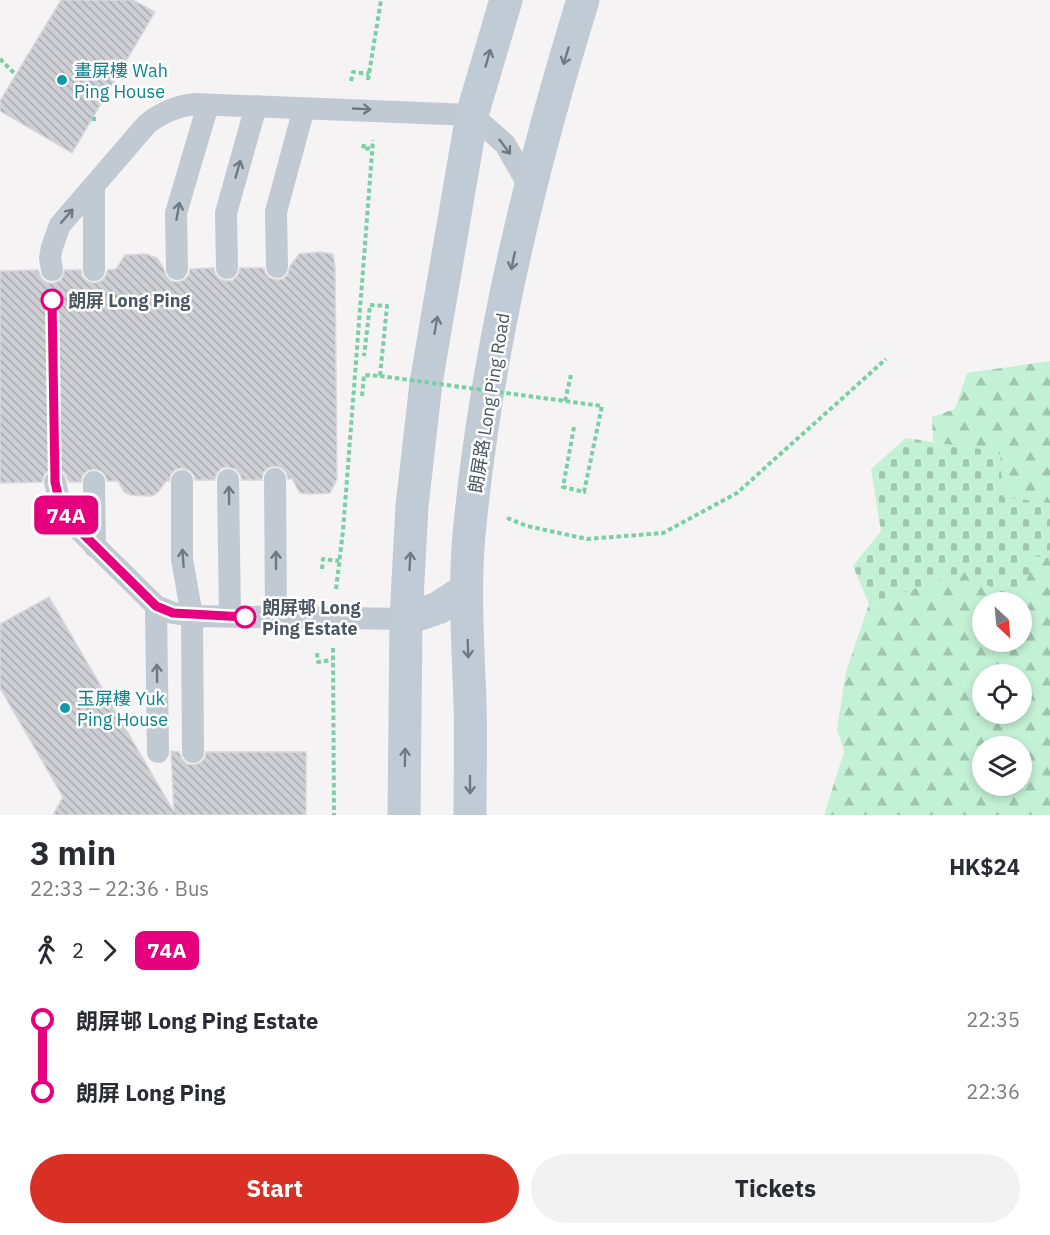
<!DOCTYPE html>
<html lang="en">
<head>
<meta charset="utf-8">
<style>
  :root { --surface:#fff; --page:#f2f2f3; --text:#2b2b33; --muted:#7c7c81; --accent:#d93025 }
  body { margin:0; font-family:"IBM Plex Sans","Noto Sans TC",sans-serif; background:var(--page); color:var(--text); height:100vh; display:flex; flex-direction:column; font-size:22px; white-space:nowrap }
  * { box-sizing:border-box; margin:0 }
  p { font-size:20px; color:var(--muted) }
  .icon { flex:none; width:33px; height:33px; fill:none; stroke:currentColor; stroke-width:2; stroke-linecap:round; stroke-linejoin:round }
  .map { position:relative; height:815px; overflow:hidden }
  .side { display:flex; flex-direction:column; background:var(--surface); flex:1 }
  .side>* { flex:none }
  .badge { padding:0 12px; border-radius:9px; font-size:21px; line-height:39px }
  .needle { width:39px; rotate:154deg }
  .controls { position:absolute; left:972px; top:592px; display:grid; gap:12px }
  .controls a { display:grid; place-items:center; width:60px; height:60px; border-radius:50%; background:var(--surface); box-shadow:0 3px 9px #0003; font-size:30px }
  .map>.badge { position:absolute; translate:-50% -50%; box-shadow:0 0 0 3px #fff }
  .legs { display:flex; align-items:center; gap:9px; height:66px; padding:0 30px; font-size:20px }
  .legs p { margin-inline-start:auto }
  .overview { display:flex; align-items:center; justify-content:space-between; height:102px; padding:0 30px }
  h1 { font-size:33px; font-weight:800; line-height:45px }
  .button { display:flex; gap:12px; margin-top:auto; padding:12px 30px }
  .button a { flex:1; height:69px; border-radius:36px; background:var(--accent); color:#fff; font-size:24px; font-weight:800; line-height:69px; text-align:center }
  .button a+a { background:var(--page); color:var(--text) }
  ul { padding:0 30px; list-style:none }
  li { display:flex; align-items:center; gap:21px; height:72px; font-size:22px }
  li i { display:grid; place-items:center; width:9px; height:100%; margin:0 8px; background:currentColor }
  li i::after { content:''; width:15px; height:15px; margin:-8px; border:4px solid; border-radius:50%; background:var(--surface) }
  li p { margin-inline-start:auto }
  li:first-child i { background:linear-gradient(#0000 50%,currentColor 0) }
  li:last-child i { background:linear-gradient(currentColor 50%,#0000 0) }
  .map>svg:first-child { display:block }
</style>
</head>
<body>
<div class="map">
<svg width="1050" height="815" viewBox="0 0 1050 815">
  <defs>
    <pattern id="forest-firs" width="22" height="20" patternUnits="userSpaceOnUse" patternTransform="scale(1.5)"><rect width="22" height="20" fill="#c3f1d5"/><path d="M5 1l3.5 6h-7zM16 11l3.5 6h-7z" fill="#a0c6b0"/></pattern>
    <pattern id="cemetery-stones" width="16" height="16" patternUnits="userSpaceOnUse" patternTransform="scale(1.5)"><rect width="16" height="16" fill="#c3f1d5"/><path d="M2 7V4a2 2 0 0 1 4 0v3zM10 15v-3a2 2 0 0 1 4 0v3z" fill="#a0c6b0"/></pattern>
    <pattern id="building-back-hatch" width="6" height="6" patternUnits="userSpaceOnUse" patternTransform="scale(1.5)"><rect width="6" height="6" fill="#cdcfd5"/><path d="M-1 5l2 2M0 0l6 6M5-1l2 2" fill="none" stroke="#a8abb0"/></pattern>
  </defs>
  <rect width="100%" height="100%" fill="#f5f3f3"/>
  <path fill="url(#forest-firs)" fill-rule="evenodd" d="M1050 361V815H824L844 752 837 729 846 672 869 604 895 595 944 444 933 441 932 417 955 409 967 373ZM982 603H1022V642H982ZM982 675H1022V714H982ZM982 747H1022V786H982Z"/>
  <path fill="url(#cemetery-stones)" d="M906 438 1000 452 1003 497 1050 503V558L1034 556 1020 603 964 572 869 604 853 566 881 531 871 469Z"/>
  <path fill="url(#building-back-hatch)" stroke="#d7d9de" stroke-width="1.5" d="M61 0H133L155 12 72 153 0 111V101Z
    M320 252 333 254 335 267 337 479 330 493 310 494 300 493 292 479H288L286 472 282 468 275 466 268 468 263 473 262 480H242L240 474 235 469 227 467 222 468 217 473 214 480H195L194 475 189 470 181 468 175 470 171 474 169 481H166L159 491 154 495 148 496 130 495 124 492 118 481H107L105 475 101 471 94 469 87 471 82 476 81 482H69L64 472 58 469H53L45 473 42 482 0 483V271L38 270 42 279 48 283H54L61 280 65 270H81L82 276 87 281 95 283 101 281 105 277 108 270 116 269 125 255 146 254 157 258 163 267 166 276 171 281 177 282 184 280 189 275 190 269 214 268 215 274 220 279 228 281 233 280 238 275 240 268H264L265 273 270 278 278 280 283 279 288 274 290 266 299 254Z
    M49 597 174 812 171 751 179 752 182 759 187 764 193 765 200 763 205 758 206 752H306V815H53L63 797 0 688V624Z"/>
  <g fill="none" stroke-linecap="round" stroke-linejoin="round">
    <path stroke="#7ad0a6" stroke-width="4" stroke-dasharray="4.5 3" stroke-linecap="butt" d="M0 59 16 75
      M368 80 381 0
      M351 81 353 72 369 74
      M92 119H96
      M364 144 363 149 373 148
      M362 396 364 375 380 376 387 306 370 305 364 356
      M565 401 571 375
      M574 427 563 487 584 492 602 406
      M507 518 527 526 587 539 663 533 737 493 886 359
      M322 569 323 559 339 561
      M336 589 343 531 373 140
      M333 648 334 815
      M317 653 318 662 332 660"/>
    <path stroke="#c1cad2" stroke-width="22" d="M94 186V270
      M277 267 276 212 304 108
      M227 268 226 213 256 106
      M177 269 176 213 208 105
      M52 270 50 258 52 247 60 225 147 124C162 112 176 106 195 104L472 115 505 144 529 186
      M275 479 276 618
      M228 480 230 617
      M182 481V559L192 616 193 752
      M55 482 60 504 71 522 156 606 173 613 192 616 406 619
      M94 482 95 547
      M156 606 158 752"/>
    <path stroke="#c1cbd6" stroke-width="33" d="M406 619 438 608 466 590
      M404 815 406 619 412 506 426 383 472 115 506 0
      M470 815C470 777 471 740 470 702 468 646 464 590 469 535 486 353 529 174 583 0"/>
    <path stroke="#7ad0a6" stroke-width="4" stroke-dasharray="4.5 3" stroke-linecap="butt" d="M380 376 602 406"/>
  </g>
  <defs><path id="oneway-shaft" d="M-6 0H5M1.5-3L5.5 0L1.5 3" fill="none" stroke-width="1.6" stroke-linecap="round" stroke-linejoin="round" transform="scale(1.5)"/></defs>
  <g stroke="#6e7984">
    <use href="#oneway-shaft" transform="translate(566 56) rotate(107)"/>
    <use href="#oneway-shaft" transform="translate(488 58) rotate(-74)"/>
    <use href="#oneway-shaft" transform="translate(513 261) rotate(102)"/>
    <use href="#oneway-shaft" transform="translate(436 325) rotate(-80)"/>
    <use href="#oneway-shaft" transform="translate(410 561) rotate(-87)"/>
    <use href="#oneway-shaft" transform="translate(468 649) rotate(88)"/>
    <use href="#oneway-shaft" transform="translate(405 757) rotate(-89)"/>
    <use href="#oneway-shaft" transform="translate(470 785) rotate(90)"/>
  </g>
  <g stroke="#6e7983">
    <use href="#oneway-shaft" transform="translate(362 109) rotate(3)"/>
    <use href="#oneway-shaft" transform="translate(505 147) rotate(53)"/>
    <use href="#oneway-shaft" transform="translate(238 169) rotate(-74)"/>
    <use href="#oneway-shaft" transform="translate(178 211) rotate(-80)"/>
    <use href="#oneway-shaft" transform="translate(67 216) rotate(-49)"/>
    <use href="#oneway-shaft" transform="translate(229 495) rotate(-91)"/>
    <use href="#oneway-shaft" transform="translate(183 558) rotate(-94)"/>
    <use href="#oneway-shaft" transform="translate(276 560) rotate(-90)"/>
    <use href="#oneway-shaft" transform="translate(157 673) rotate(-91)"/>
  </g>
  <g fill="none" stroke-linecap="round" stroke-linejoin="round">
    <defs>
      <path id="line-1" d="M52 300 55 482 60 504 71 522 156 606 173 613 245 617"/>
    </defs>
    <use href="#line-1" stroke="#fff" stroke-width="14"/>
    <use href="#line-1" stroke="#e6007e" stroke-width="9"/>
  </g>
  <g fill="#0f9aa8" stroke="#fff" stroke-width="2">
    <circle cx="62" cy="80" r="6"/>
    <circle cx="65" cy="708" r="6"/>
  </g>
  <g fill="#fff" stroke="#e6007e" stroke-width="3">
    <circle cx="52" cy="300" r="10"/>
    <circle cx="245" cy="617" r="10"/>
  </g>
  <g text-anchor="middle" dominant-baseline="central" stroke-width="5" stroke-linejoin="round" paint-order="stroke">
    <g font-size="18" fill="#0d838f" stroke="#fff" text-anchor="start">
      <text x="74" y="70">畫屏樓 Wah<tspan x="74" dy="21">Ping House</tspan></text>
      <text x="77" y="698">玉屏樓 Yuk<tspan x="77" dy="21">Ping House</tspan></text>
    </g>
    <g font-size="18" font-weight="bold" fill="#4a5661" stroke="#fff" text-anchor="start">
      <text x="68" y="300">朗屏 Long Ping</text>
      <text x="262" y="607">朗屏邨 Long<tspan x="262" dy="21">Ping Estate</tspan></text>
    </g>
    <g font-size="18" fill="#4a5661" stroke="#fff">
      <text transform="translate(489 403) rotate(-81)">朗屏路 Long Ping Road</text>
    </g>
  </g>
</svg>
<div class="controls">
<a><svg class="needle" viewBox="-14 -14 28 28"><path d="M0-13l5 13h-10z" fill="#e53935"/><path d="M0 13l5-13h-10z" fill="#7c7c81"/></svg></a>
<a><svg class="icon" aria-label="locate" viewBox="0 0 24 24"><circle cx="12" cy="12" r="6"/><path d="M12 2v4M12 18v4M2 12h4M18 12h4"/></svg></a>
<a><svg class="icon" aria-label="layers" viewBox="0 0 24 24"><path d="M12 4l9 5-9 5-9-5zM3 14l9 5 9-5"/></svg></a>
</div>
<b class="badge" style="left:66px;top:515px;background:#e6007e;color:#fff">74A</b>
</div>
<section class="side">
<div class="overview"><div><h1>3 min</h1><p>22:33 – 22:36 · Bus</p></div><b>HK$24</b></div>
<div class="legs"><svg class="icon" aria-label="walk" viewBox="0 0 24 24"><circle cx="13" cy="4" r="2"/><path d="M13 8l-2 6 4 7M11 14l-3 7M7 12l3-4h3l4 4"/></svg>2<svg class="icon" aria-label="forward" viewBox="0 0 24 24"><path d="M9 5l7 7-7 7"/></svg><b class="badge" style="background:#e6007e;color:#fff">74A</b></div>
<ul>
<li><i style="color:#e6007e"></i><b>朗屏邨 Long Ping Estate</b><p>22:35</p></li>
<li><i style="color:#e6007e"></i><b>朗屏 Long Ping</b><p>22:36</p></li>
</ul>
<div class="button"><a>Start</a><a>Tickets</a></div>
</section>
</body>
</html>
